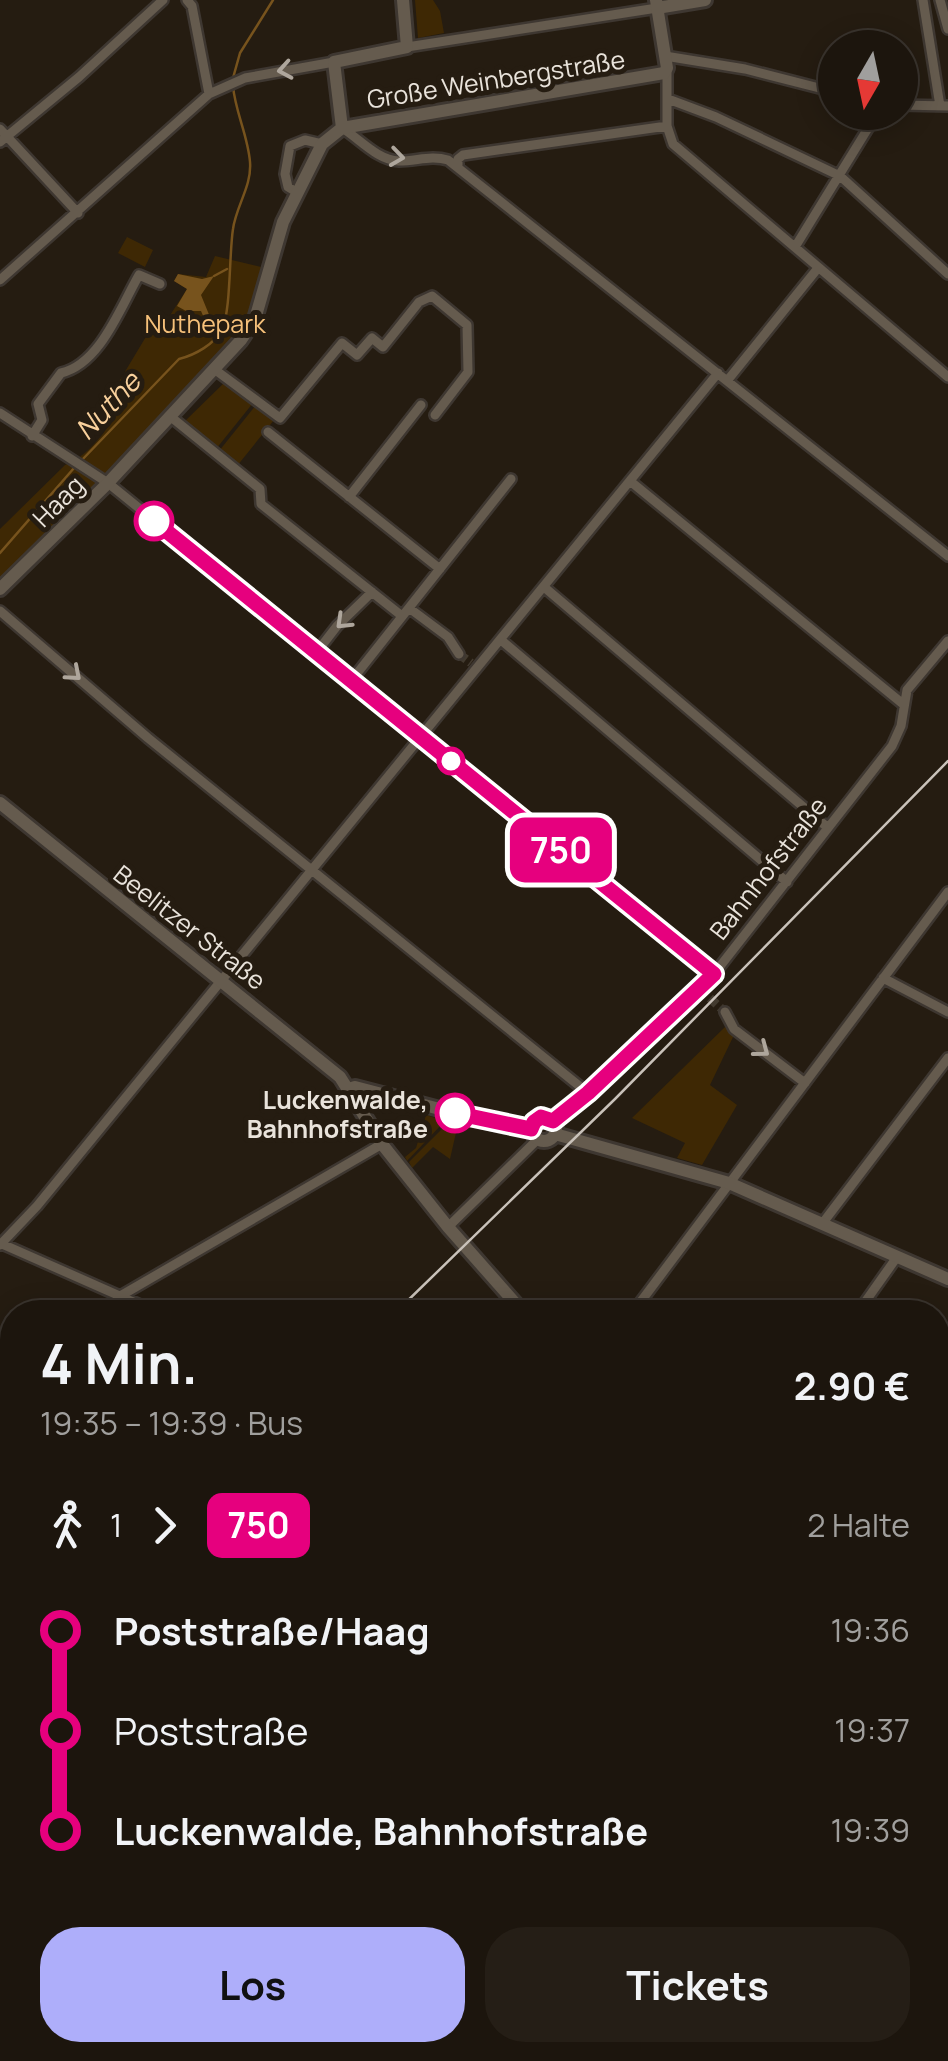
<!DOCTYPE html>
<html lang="de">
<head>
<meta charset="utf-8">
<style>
  :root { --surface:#1c150d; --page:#251e16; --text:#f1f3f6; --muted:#a09f9d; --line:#3a342e; --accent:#aeaefa }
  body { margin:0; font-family:Manrope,sans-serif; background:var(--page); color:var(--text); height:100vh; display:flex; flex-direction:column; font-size:38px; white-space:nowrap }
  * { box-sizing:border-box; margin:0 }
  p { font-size:32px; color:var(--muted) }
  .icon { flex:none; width:55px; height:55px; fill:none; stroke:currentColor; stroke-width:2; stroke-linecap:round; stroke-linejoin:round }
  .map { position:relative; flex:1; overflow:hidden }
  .side { position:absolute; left:0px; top:1300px; width:950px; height:762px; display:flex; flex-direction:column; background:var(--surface); border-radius:40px 40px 0 0; box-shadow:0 5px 25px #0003,0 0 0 2px var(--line) }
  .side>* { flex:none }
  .badge { padding:0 20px; border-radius:15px; font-size:35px; line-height:65px }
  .needle { width:65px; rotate:189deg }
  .fabs { position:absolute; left:818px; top:30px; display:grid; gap:20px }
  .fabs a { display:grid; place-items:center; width:100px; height:100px; border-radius:50%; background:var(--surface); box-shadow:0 5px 25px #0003,0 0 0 2px var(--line); font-size:50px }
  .map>.badge { position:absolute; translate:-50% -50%; box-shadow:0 0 0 5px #fff }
  .legs { display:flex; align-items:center; gap:15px; height:110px; padding:0 40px; font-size:32px }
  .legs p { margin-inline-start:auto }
  .summary { display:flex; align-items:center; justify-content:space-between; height:170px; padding:0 40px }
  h1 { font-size:55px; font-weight:700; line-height:75px }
  .action { display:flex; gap:20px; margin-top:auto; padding:20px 40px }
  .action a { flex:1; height:115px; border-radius:40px; background:var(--accent); color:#111; font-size:40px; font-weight:700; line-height:115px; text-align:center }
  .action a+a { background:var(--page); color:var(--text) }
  ul { padding:0 40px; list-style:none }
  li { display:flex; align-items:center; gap:35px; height:100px; font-size:38px }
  li i { display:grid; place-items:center; width:15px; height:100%; margin:0 12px; background:currentColor }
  li i::after { content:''; width:25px; height:25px; margin:-12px; border:8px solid; border-radius:50%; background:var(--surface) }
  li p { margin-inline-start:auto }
  li:first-child i { background:linear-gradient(#0000 50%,currentColor 0) }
  li:last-child i { background:linear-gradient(currentColor 50%,#0000 0) }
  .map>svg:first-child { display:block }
</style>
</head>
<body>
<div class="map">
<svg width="948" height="2061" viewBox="0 0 948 2061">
  <rect width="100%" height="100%" fill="#251c11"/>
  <path fill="#3e2804" d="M415 0H433L440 11 444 33 418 38Z
    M127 237 153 250 145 267 118 253Z
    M215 256 261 267 248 318 232 342 166 416 0 578V529L65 465C94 454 114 419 129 393L117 385 150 330 158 334 187 289 174 281 178 274 206 277Z
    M226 381 253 403 216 449 183 423Z
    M256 405 274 420 237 466 219 451Z
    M725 1027 734 1035 710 1085 737 1105 702 1165 677 1158 685 1143 632 1118Z
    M426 1115 442 1120 443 1123 407 1161 405 1157 416 1148Z
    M449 1122 458 1124 450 1159 433 1147 412 1168 409 1162Z
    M0 1507 12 1512V1664L0 1677Z"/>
  <path fill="#77531d" d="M178 274 202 279 214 276 201 295 210 317 213 339 201 311H186L177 306 187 289 174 281Z"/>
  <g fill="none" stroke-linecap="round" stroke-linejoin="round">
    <path stroke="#77531d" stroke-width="2.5" d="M233 78 240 53 273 0
      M214 276 227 269
      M80 462 179 359C195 355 215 344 222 329 231 311 229 254 233 229 236 206 252 186 250 162 248 136 235 111 233 86
      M0 553 74 468"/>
    <path stroke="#423a2f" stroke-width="9" stroke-dasharray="9 4.5" stroke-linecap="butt" d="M459 654 471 663
      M700 989 725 1012"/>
    <defs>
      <path id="street" d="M187 0 192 6 209 94
        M923 0 940 106
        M940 0 948 29
        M407 47 657 8
        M665 56 745 69 835 92
        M667 68V126L673 144 948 377
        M668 99 716 117 840 176 948 274
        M900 105 948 106
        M342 128C360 139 377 160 399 161 417 161 431 155 448 160L948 556
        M0 129 78 213
        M0 142 79 77 163 0
        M458 167V159L463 155 667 126
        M298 193 288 187 285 174 290 146 305 140 322 144
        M795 247 878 112
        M0 280 209 94 245 78 334 62
        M214 369 280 418 342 343 357 355 372 338 383 347 419 302 432 296 467 325 468 372 435 415
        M727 381 818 268
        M0 413 108 483 714 974
        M171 417 260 489 261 504 402 616
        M268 432 440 569
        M32 436 42 420 38 404 61 373C100 364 120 308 139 275L160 284
        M630 481 903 704
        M349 497 421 405
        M544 587 827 827
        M409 608 448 637 459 654
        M0 611 148 738 588 1093
        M501 640 787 882
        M316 653 337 626 372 592
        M351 681 511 479
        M883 978 948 1012
        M725 1012 734 1029 805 1083
        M553 1121 588 1093 714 974 892 746 901 726 907 690 948 641
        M822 1224 948 1058
        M448 1227 537 1140
        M0 1243 156 1312
        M0 1245 37 1206 718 373
        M122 1295 382 1144
        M633 1312 948 892
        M858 1312 897 1257
        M938 1537 948 1511
        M938 1633 948 1640
        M938 1758 948 1766
        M0 1785 12 1789
        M938 1842 948 1835
        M0 2022 12 2027
        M66 2050 89 2061
        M192 2061 195 2050
        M384 2061 388 2050
        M561 2061 564 2050"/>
      <path id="secondary" d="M657 8 705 0
        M342 128 334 62 407 47 403 0
        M0 589 108 483 241 340 255 319 283 222 322 144 342 128 664 73 667 68 656 0
        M0 803 340 1077 382 1144 448 1227 523 1312
        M349 1089 355 1087 505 1126 531 1129
        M532 1129a12 12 0 1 1 24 0a12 12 0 1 1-24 0Z
        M555 1134 729 1183 948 1279
        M938 2009 948 2028"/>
    </defs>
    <use href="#street" stroke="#3e3731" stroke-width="14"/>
    <use href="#secondary" stroke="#3e3731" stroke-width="18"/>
    <use href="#street" stroke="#655b4e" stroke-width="9"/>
    <use href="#secondary" stroke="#655b4e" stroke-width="12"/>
    <path stroke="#c9c2ba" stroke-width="2.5" d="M396 1312 615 1099 948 761
      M0 1702 12 1690"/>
  </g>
  <defs><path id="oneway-chevron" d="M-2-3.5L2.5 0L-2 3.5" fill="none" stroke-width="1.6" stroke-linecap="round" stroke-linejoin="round" transform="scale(2.5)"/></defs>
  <g stroke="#aea69c">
    <use href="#oneway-chevron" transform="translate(285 70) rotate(170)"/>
    <use href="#oneway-chevron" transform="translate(397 157) rotate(8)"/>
    <use href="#oneway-chevron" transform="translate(343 622) rotate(136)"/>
    <use href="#oneway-chevron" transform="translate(74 674) rotate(41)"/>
    <use href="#oneway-chevron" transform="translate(762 1050) rotate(37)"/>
  </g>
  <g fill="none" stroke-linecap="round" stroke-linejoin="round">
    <defs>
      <path id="line-1" d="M154 521 714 974 588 1093 553 1121 541 1117 534 1122 531 1129 455 1113"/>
    </defs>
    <use href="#line-1" stroke="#fff" stroke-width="22"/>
    <use href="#line-1" stroke="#e6007e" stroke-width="15"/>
  </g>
  <g fill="#fff" stroke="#e6007e" stroke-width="5">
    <circle cx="154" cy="521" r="18"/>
    <circle cx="451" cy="761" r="12"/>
    <circle cx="455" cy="1113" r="18"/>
  </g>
  <g text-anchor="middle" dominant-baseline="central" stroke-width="10" stroke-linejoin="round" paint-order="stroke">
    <g font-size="25" fill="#e9e3db" stroke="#251c11">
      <text transform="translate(496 79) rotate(-9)">Große Weinbergstraße</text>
      <text transform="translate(58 501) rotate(-45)">Haag</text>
      <text transform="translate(768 868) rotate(-52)">Bahnhofstraße</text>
      <text transform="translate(190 927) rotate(38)">Beelitzer Straße</text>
    </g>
    <g font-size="25" fill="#f6c17a" stroke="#251c11">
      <text x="205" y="323">Nuthepark</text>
    </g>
    <g font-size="25" font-weight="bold" fill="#e9e3db" stroke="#251c11" text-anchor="end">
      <text x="428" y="1099">Luckenwalde,<tspan x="428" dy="29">Bahnhofstraße</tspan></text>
    </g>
    <g font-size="28" font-style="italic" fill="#f8d09c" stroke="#251c11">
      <text transform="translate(107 405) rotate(-47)">Nuthe</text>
    </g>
  </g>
</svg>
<div class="fabs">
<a><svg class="needle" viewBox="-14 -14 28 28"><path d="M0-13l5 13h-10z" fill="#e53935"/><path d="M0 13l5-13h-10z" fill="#a09f9d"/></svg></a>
</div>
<b class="badge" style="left:561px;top:850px;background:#e6007e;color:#fff">750</b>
<section class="side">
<div class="summary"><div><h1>4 Min.</h1><p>19:35 – 19:39 · Bus</p></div><b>2.90 €</b></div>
<div class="legs"><svg class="icon" aria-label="walk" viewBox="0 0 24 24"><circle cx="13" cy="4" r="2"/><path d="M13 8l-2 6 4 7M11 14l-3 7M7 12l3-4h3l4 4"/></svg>1<svg class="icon" aria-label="forward" viewBox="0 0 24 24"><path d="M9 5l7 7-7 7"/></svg><b class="badge" style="background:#e6007e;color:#fff">750</b><p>2 Halte</p></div>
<ul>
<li><i style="color:#e6007e"></i><b>Poststraße/Haag</b><p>19:36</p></li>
<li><i style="color:#e6007e"></i><span>Poststraße</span><p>19:37</p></li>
<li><i style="color:#e6007e"></i><b>Luckenwalde, Bahnhofstraße</b><p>19:39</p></li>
</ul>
<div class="action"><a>Los</a><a>Tickets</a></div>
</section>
</div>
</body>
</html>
